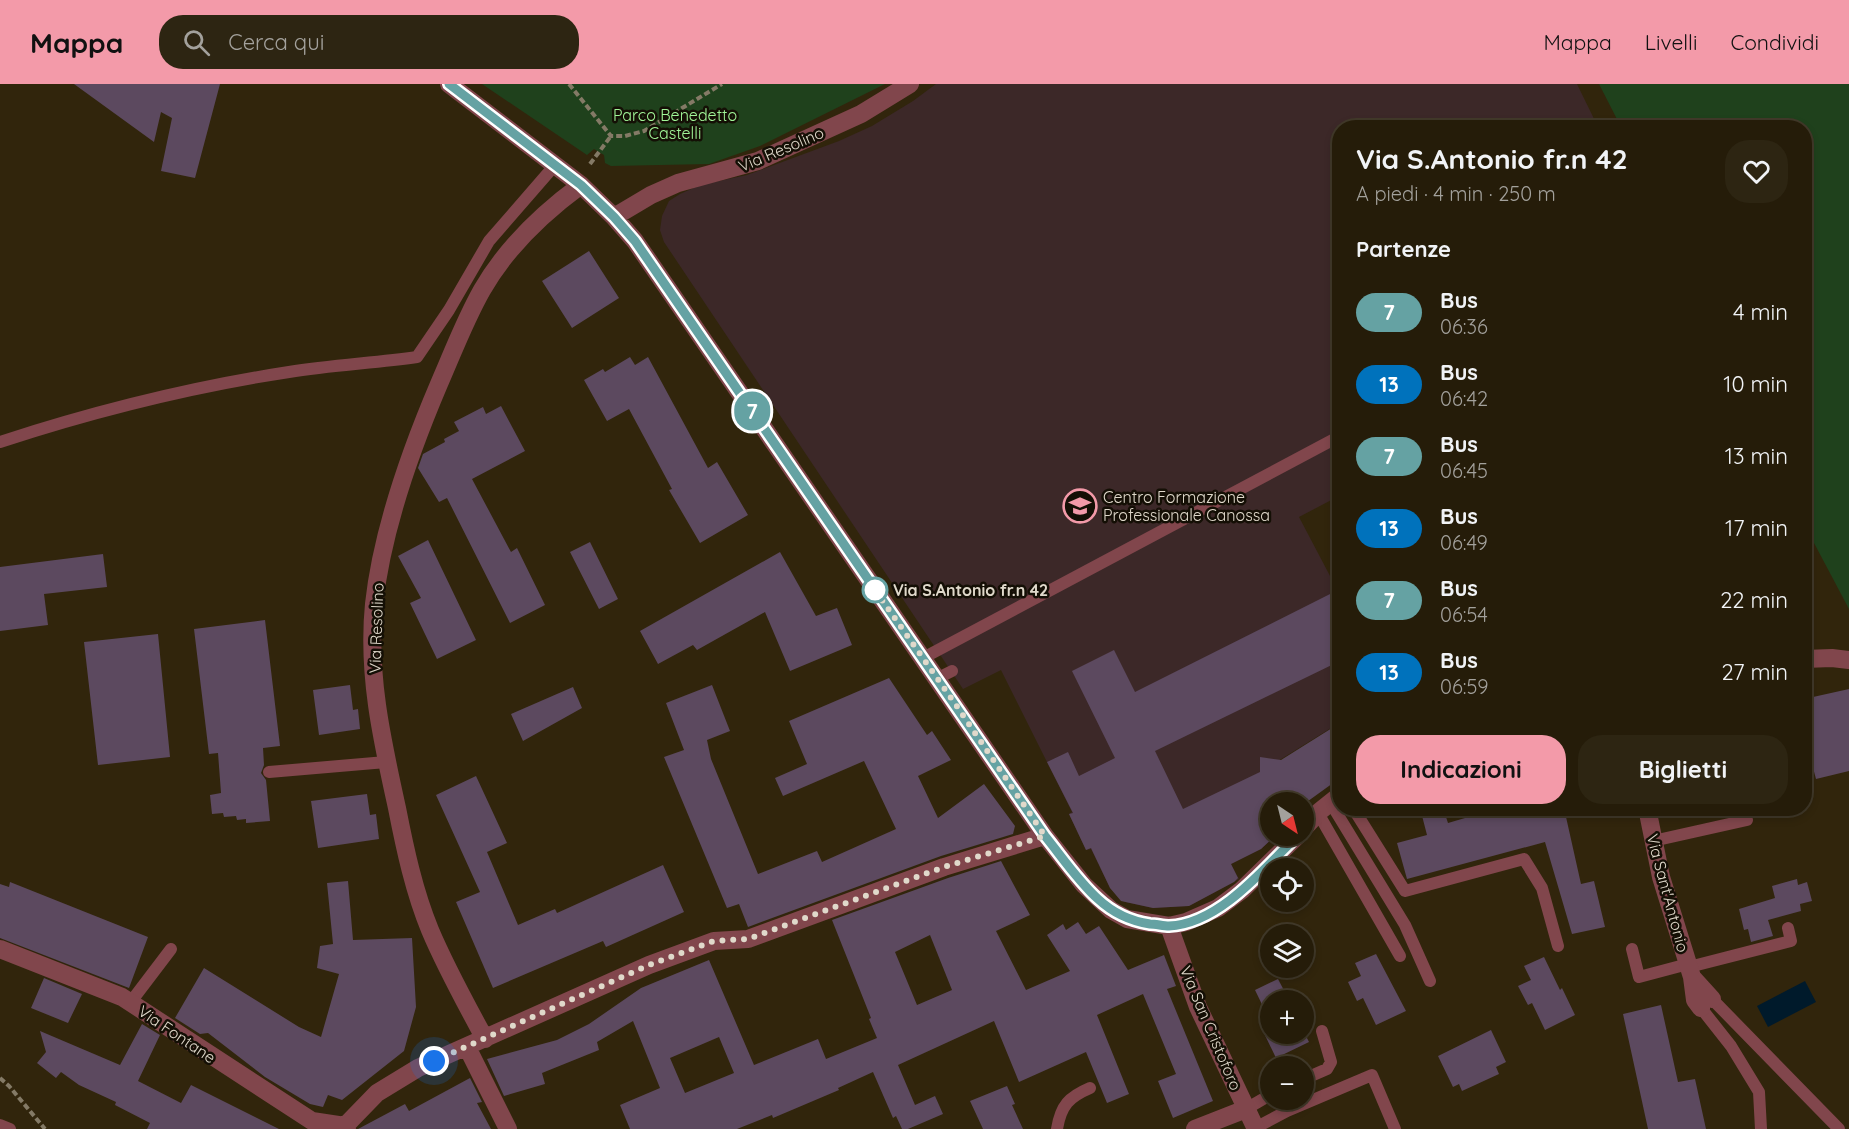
<!DOCTYPE html>
<html lang="it">
<head>
<meta charset="utf-8">
<style>
  :root { --surface:#251c09; --page:#2d2512; --text:#f1f3f6; --muted:#a3a19c; --line:#423a2a; --accent:#f39aa9 }
  body { margin:0; font-family:Quicksand,sans-serif; background:var(--page); color:var(--text); height:100vh; display:flex; flex-direction:column; font-size:22px; white-space:nowrap }
  * { box-sizing:border-box; margin:0 }
  p { font-size:20px; color:var(--muted) }
  .icon { flex:none; width:33px; height:33px; fill:none; stroke:currentColor; stroke-width:2; stroke-linecap:round; stroke-linejoin:round }
  .map { position:relative; flex:1; overflow:hidden }
  .drawer { position:absolute; left:1332px; top:36px; width:480px; height:696px; display:flex; flex-direction:column; background:var(--surface); border-radius:24px; box-shadow:0 3px 9px #0003,0 0 0 2px var(--line) }
  .drawer>* { flex:none }
  .badge { padding:0 12px; border-radius:20px; font-size:21px; line-height:39px }
  .needle { width:39px; rotate:145deg }
  .buttons { position:absolute; left:1260px; top:708px; display:grid; gap:12px }
  .buttons a { display:grid; place-items:center; width:54px; height:54px; border-radius:50%; background:var(--surface); box-shadow:0 3px 9px #0003,0 0 0 2px var(--line); font-size:30px }
  .you { position:absolute; width:30px; height:30px; margin:-15px; border:4px solid #fff; border-radius:50%; background:#1a73e8; box-shadow:0 0 0 9px #1a73e833 }
  .map>.badge { position:absolute; translate:-50% -50%; box-shadow:0 0 0 3px #fff }
  h2 { padding:0 24px; font-size:22px; line-height:54px }
  .round { display:grid; place-items:center; flex:none; width:63px; height:63px; border-radius:24px; background:var(--page) }
  .summary { display:flex; align-items:center; justify-content:space-between; height:102px; padding:0 24px }
  h1 { font-size:28px; font-weight:800; line-height:45px }
  .primary-button { display:flex; gap:12px; margin-top:auto; padding:12px 24px }
  .primary-button a { flex:1; height:69px; border-radius:24px; background:var(--accent); color:#111; font-size:24px; font-weight:800; line-height:69px; text-align:center }
  .primary-button a+a { background:var(--page); color:var(--text) }
  ul { padding:0; list-style:none }
  li { display:flex; align-items:center; gap:18px; height:72px; padding:0 24px }
  li div { flex:1 }
  li b { display:block; font-size:22px }
  li em { font-style:normal }
  li .badge { min-width:66px; font-weight:700; text-align:center }
  header { display:flex; align-items:center; gap:36px; box-sizing:border-box; height:84px; padding:0 30px; background:var(--accent); color:#111 }
  header strong { font-size:28px }
  nav { display:flex; gap:33px; margin-inline-start:auto; font-size:21px }
  .search { width:420px; height:54px; background:var(--page); display:flex; align-items:center; gap:15px; box-sizing:border-box; padding:0 21px; border-radius:24px; color:var(--muted); font-size:22px }
  .map>svg:first-child { display:block }
</style>
</head>
<body>
<header>
<strong>Mappa</strong>
<div class="search"><svg class="icon" aria-label="search" viewBox="0 0 24 24"><circle cx="10" cy="10" r="6"/><path d="M15 15l6 6"/></svg>Cerca qui</div>
<nav><a>Mappa</a><a>Livelli</a><a>Condividi</a></nav>
</header>
<div class="map">
<svg width="1849" height="1045" viewBox="0 0 1849 1045">
  <rect width="100%" height="100%" fill="#31250c"/>
  <path fill="#3c2828" d="M936 0H1577L1598 43 1340 44 1339 412 1299 433 1339 509V639L1278 677 1267 674 1263 676 1260 688 1277 718H1270V752H1275L1261 765 1231 780 1239 795 1189 822 1153 824 1125 818 1110 804 1091 765 1086 766 1069 730 1072 728 1001 586 963 605 664 158 660 146 662 132 669 117 680 110 700 101 747 91 839 57 872 42 913 17Z"/>
  <path fill="#1f411c" d="M482 0H885L760 62 709 80 611 82 605 79 604 71 594 65 587 71Z
    M1599 0H1849V525L1805 442 1804 44 1621 43Z"/>
  <path fill="#001a2b" d="M1805 897 1816 918 1768 943 1757 922Z"/>
  <path fill="#5c495f" fill-rule="evenodd" d="M74 0H220L195 94 161 87 172 34 161 28 154 58Z
    M589 167 619 214 572 244 542 197Z
    M630 273 635 281 648 273 708 384 717 378 748 431 700 459 669 406 672 405 629 325 607 337 584 296 603 285 605 288Z
    M501 322 525 367 472 395 511 468 517 464 545 521 510 539 447 414 439 418 418 384 423 370 445 358 444 355 459 347 454 338 483 323 486 330Z
    M428 456 476 556 437 575 410 519 421 514 398 472Z
    M590 458 618 515 599 525 570 468Z
    M780 468 816 532 837 524 852 561 790 587 765 528 697 566 693 561 658 580 640 547Z
    M103 470 107 503 44 510 48 541 0 547V483Z
    M1340 505V577L1155 667 1183 725 1260 688V673L1281 676 1340 639V694L1304 720 1270 718V752H1275L1261 765 1231 780 1238 794 1234 798 1189 822 1153 824 1121 817 1110 804 1091 764 1086 766 1069 730 1073 729 1047 678 1068 668 1079 692 1115 674 1072 587 1114 566 1135 608Z
    M265 536 280 662 263 664 264 681 261 689 266 696 270 737 246 739V735L237 736 236 732 224 733 223 729 212 730 210 711 221 709 218 669 209 670 194 545Z
    M158 550 170 673 98 681 84 558Z
    M889 594 927 651 932 647 951 676 918 692 938 734 984 700 1015 742 1013 750 941 772 748 843 739 820 727 824 664 673 684 666 666 619 712 601 730 647 707 656 711 675 758 790 817 767 822 778 896 745 864 677 783 712 775 694 807 680 789 637Z
    M350 601 353 626 358 625 360 645 319 651 313 606Z
    M573 603 582 624 523 657 511 630Z
    M1849 605V687L1816 695 1804 650V615Z
    M476 692 507 759 487 768 518 841 555 825 557 829 663 781 684 828 606 863 603 857 493 904 456 818 480 808 436 711Z
    M367 710 370 731 376 730 379 755 318 764 311 717Z
    M1420 724H1443L1448 739 1499 724H1564L1581 800 1594 797 1605 843 1572 850 1545 758 1407 795 1397 759 1427 751Z
    M1001 777 1030 831 996 847 1026 906 1070 887 1047 851 1063 840 1066 846 1078 838 1086 850 1099 842 1128 886 1164 871 1176 902 1167 905 1213 1017 1173 1034 1158 997 1176 990 1143 910 1097 931 1129 1010 1107 1019 1086 968 1019 998 994 937 898 981 915 1021 935 1012 943 1030 908 1045H902L896 1032 893 1034 873 988 838 1004 839 1006 773 1034 772 1031 737 1045H630L620 1021 660 1004 633 937 597 958 599 966 542 989 545 1000 504 1012 487 975 557 956 589 940 641 904 709 876 754 981 818 955 826 975 877 954 869 935 871 934 832 836 948 794ZM930 851 952 906 917 921 895 868ZM719 953 734 989 685 1009 670 974Z
    M1797 795 1798 801 1807 798 1812 817 1800 820 1801 827 1768 836 1773 852 1751 858 1748 845 1744 846 1739 825 1775 814 1772 802Z
    M348 797 353 856 412 854 416 923 404 967 342 1016 328 1011 323 1023 310 1020 265 993 208 949 200 950 175 934 204 884 299 943 321 953 339 890 317 884 320 862 333 860 327 799Z
    M10 798 148 853 129 904 0 854V800L9 803Z
    M1376 870 1406 927 1376 941 1363 914 1357 917 1348 898 1361 892 1355 879Z
    M1544 873 1560 906 1562 904 1575 931 1545 946 1532 919 1528 921 1518 902 1531 896 1524 882Z
    M44 894 82 910 68 939 31 924Z
    M1278 895 1289 916H1270V937L1255 906Z
    M1661 921 1678 998 1695 995 1706 1045H1648L1623 930Z
    M1270 939V950H1304V948L1309 958 1276 974 1261 943Z
    M142 940 160 951 138 997 181 1019 191 1001 279 1045H147L150 1039 115 1021 116 1018 79 1001 61 988 56 994 37 979 46 968 40 947 120 981Z
    M1491 946 1506 978 1496 983 1499 990 1462 1007 1459 1000 1453 1003 1438 972Z
    M470 994 482 1018 477 1019 491 1045H358L405 1020 409 1027Z
    M1007 1002 1015 1020 1012 1021 1023 1045H983L970 1017Z"/>
  <g fill="none" stroke-linecap="round" stroke-linejoin="round">
    <path stroke="#847a66" stroke-width="4" stroke-dasharray="6 3" stroke-linecap="butt" d="M569 0 611 52H625L644 47 722 0
      M590 80 611 52
      M0 994 9 1002 45 1045"/>
    <path stroke="#81464c" stroke-width="12" d="M0 358C95 327 191 303 289 288 332 281 375 279 417 273L449 226 489 157 555 81
      M923 574 1340 352
      M938 594 952 587
      M269 688 386 678
      M1330 718 1405 841 1430 897
      M1353 724 1405 807 1524 775 1542 804 1558 862
      M1318 729 1400 872
      M1653 757 1747 736
      M1632 865 1639 893 1688 880
      M1689 883 1791 857 1788 844
      M1712 915 1839 1045
      M130 919 171 865
      M1701 924 1731 962 1759 1008 1761 1045
      M1304 995 1327 985 1331 978 1322 947
      M1246 1025 1270 1011
      M0 1041 10 1045
      M1255 1044 1287 1027 1372 991 1395 1045
      M1057 1045C1061 1021 1069 1013 1090 1004"/>
    <path stroke="#81464c" stroke-width="18" d="M449 0 581 101 614 133 635 157 1045 752 1084 801 1111 826 1127 835 1169 842 1186 838 1218 824 1242 806 1297 752
      M614 133 651 111 678 99 758 77 861 30 910 0
      M1804 575 1832 574 1849 576
      M1647 724 1661 793 1692 893 1712 915
      M1304 744 1320 727 1340 711
      M1169 842 1198 923 1256 1045
      M0 865 122 913 312 1037 345 1042 347 1045
      M1692 893 1695 916 1701 924
      M485 955C466 920 446 884 430 846 414 807 405 765 397 724 382 656 367 590 374 520 382 446 410 368 439 300 453 268 465 236 482 206 506 164 543 129 581 101
      M467 963 508 1045
      M345 1042 377 1009 418 984 649 881 714 857 748 855 944 783 1045 752
      M1195 1045 1246 1025"/>
  </g>
  <g fill="none" stroke-linecap="round" stroke-linejoin="round">
    <defs>
      <path id="line" d="M449 0 581 101 614 133 635 157 1045 752C1062 773 1078 797 1098 815 1113 829 1130 837 1150 840 1156 840 1163 842 1169 842 1219 840 1264 785 1297 752"/>
    </defs>
    <use href="#line" stroke="#fff" stroke-width="14"/>
    <use href="#line" stroke="#65a2a3" stroke-width="9"/>
    <path stroke="#e0d9cb" stroke-width="6" stroke-dasharray="0 10.8" d="M434 977 649 881 714 857 748 855 944 783 1045 752 956 621 875 506"/>
  </g>
  <defs>
    <symbol id="school-ring" viewBox="-11 -11 22 22"><circle r="9.5" fill="#140f05" stroke="#f39aa9" stroke-width="1.5"/><path d="M0-5L7-2L0 1L-7-2ZM-4 1L0 2.5L4 1V4Q0 6-4 4Z" fill="#f39aa9"/></symbol>
  </defs>
  <g fill-rule="evenodd">
    <use href="#school-ring" x="1061" y="403" width="38" height="38"/>
  </g>
  <circle fill="#fff" stroke="#65a2a3" stroke-width="3" cx="875" cy="506" r="12"/>
  <g text-anchor="middle" dominant-baseline="central" stroke-width="5" stroke-linejoin="round" paint-order="stroke">
    <g font-size="16" fill="#a1f698" stroke="#140f05">
      <text x="675" y="31">Parco Benedetto<tspan x="675" dy="18">Castelli</tspan></text>
    </g>
    <g font-size="16" fill="#e0d9cb" stroke="#140f05">
      <text transform="translate(781 65) rotate(-23)">Via Resolino</text>
      <text transform="translate(376 544) rotate(-88)">Via Resolino</text>
      <text transform="translate(1668 809) rotate(75)">Via Sant'Antonio</text>
      <text transform="translate(1211 944) rotate(67)">Via San Cristoforo</text>
      <text transform="translate(177 950) rotate(34)">Via Fontane</text>
    </g>
    <g font-size="16" fill="#e0d9cb" stroke="#140f05" text-anchor="start">
      <text x="1103" y="413">Centro Formazione<tspan x="1103" dy="18">Professionale Canossa</tspan></text>
    </g>
    <g font-size="16" font-weight="bold" fill="#e0d9cb" stroke="#140f05" text-anchor="start">
      <text x="893" y="506">Via S.Antonio fr.n 42</text>
    </g>
  </g>
</svg>
<div class="buttons">
<a><svg class="needle" viewBox="-14 -14 28 28"><path d="M0-13l5 13h-10z" fill="#e53935"/><path d="M0 13l5-13h-10z" fill="#a3a19c"/></svg></a>
<a><svg class="icon" aria-label="locate" viewBox="0 0 24 24"><circle cx="12" cy="12" r="6"/><path d="M12 2v4M12 18v4M2 12h4M18 12h4"/></svg></a>
<a><svg class="icon" aria-label="layers" viewBox="0 0 24 24"><path d="M12 4l9 5-9 5-9-5zM3 14l9 5 9-5"/></svg></a>
<a>+</a>
<a>−</a>
</div>
<div class="you" style="left:434px;top:977px"></div>
<b class="badge" style="left:752px;top:327px;background:#65a2a3;color:#fff">7</b>
<section class="drawer">
<div class="summary"><div><h1>Via S.Antonio fr.n 42</h1><p>A piedi · 4 min · 250 m</p></div><a class="round"><svg class="icon" aria-label="heart" viewBox="0 0 24 24"><path d="M12 20l-8-8c-3-5 5-10 8-4 3-6 11-1 8 4z"/></svg></a></div>
<h2>Partenze</h2>
<ul>
<li><span class="badge" style="background:#65a2a3;color:#fff">7</span><div><b>Bus</b><p>06:36</p></div><em>4 min</em></li>
<li><span class="badge" style="background:#0072bc;color:#fff">13</span><div><b>Bus</b><p>06:42</p></div><em>10 min</em></li>
<li><span class="badge" style="background:#65a2a3;color:#fff">7</span><div><b>Bus</b><p>06:45</p></div><em>13 min</em></li>
<li><span class="badge" style="background:#0072bc;color:#fff">13</span><div><b>Bus</b><p>06:49</p></div><em>17 min</em></li>
<li><span class="badge" style="background:#65a2a3;color:#fff">7</span><div><b>Bus</b><p>06:54</p></div><em>22 min</em></li>
<li><span class="badge" style="background:#0072bc;color:#fff">13</span><div><b>Bus</b><p>06:59</p></div><em>27 min</em></li>
</ul>
<div class="primary-button"><a>Indicazioni</a><a>Biglietti</a></div>
</section>
</div>
</body>
</html>
